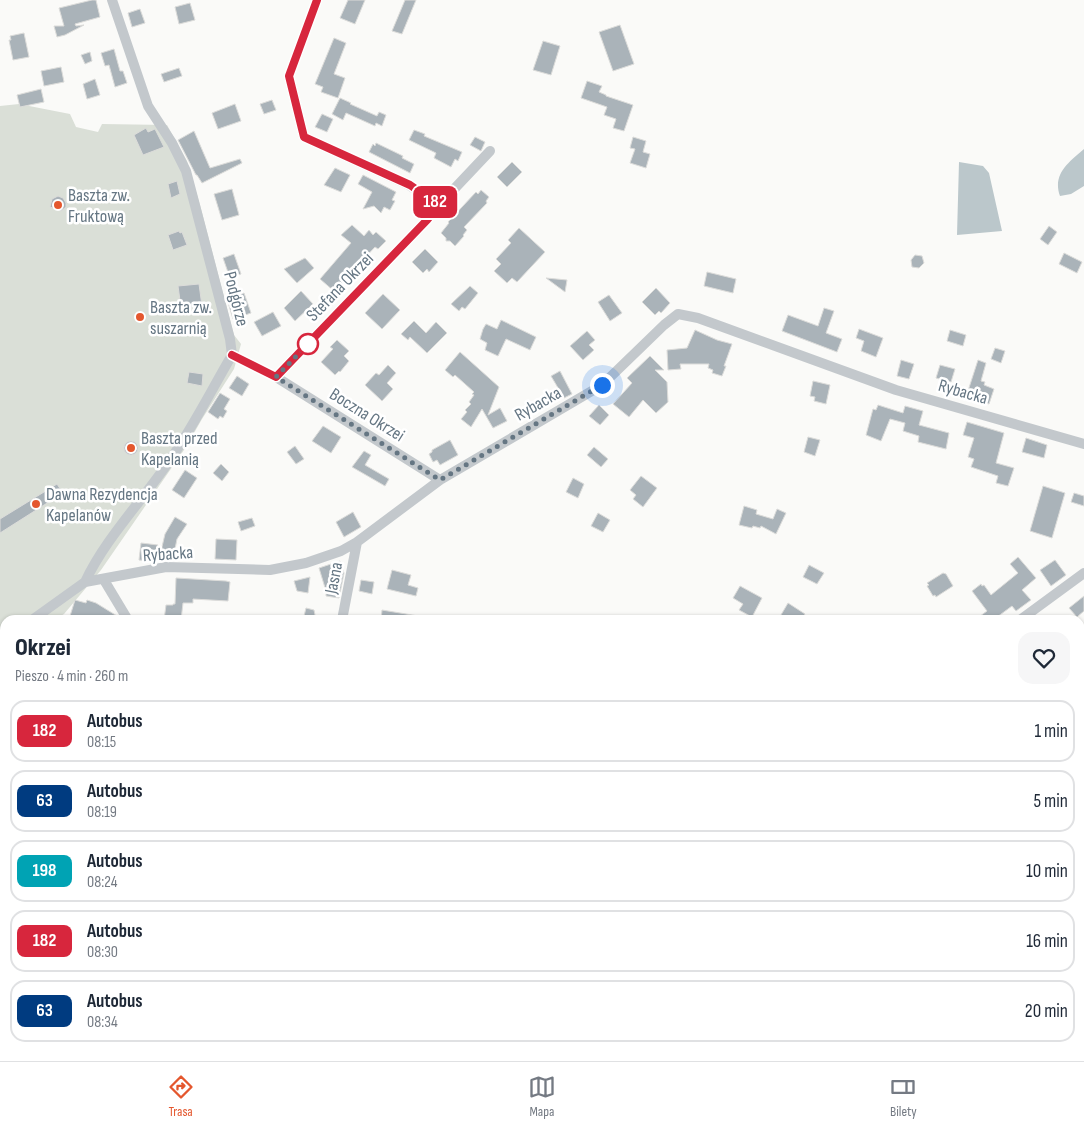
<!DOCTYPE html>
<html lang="pl">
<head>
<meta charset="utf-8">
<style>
  :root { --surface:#fff; --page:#f6f6f7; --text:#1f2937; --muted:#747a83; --line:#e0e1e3; --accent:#e4572e }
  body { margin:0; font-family:"Sofia Sans Condensed",sans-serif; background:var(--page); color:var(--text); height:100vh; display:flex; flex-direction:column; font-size:19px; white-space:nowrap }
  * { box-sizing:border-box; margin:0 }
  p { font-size:16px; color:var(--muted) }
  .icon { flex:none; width:28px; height:28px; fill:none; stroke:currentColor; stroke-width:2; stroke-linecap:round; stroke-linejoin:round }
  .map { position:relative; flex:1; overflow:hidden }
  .side { position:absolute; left:0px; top:615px; width:1085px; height:446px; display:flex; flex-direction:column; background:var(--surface); border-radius:15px 15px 0 0; box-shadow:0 1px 4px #0004 }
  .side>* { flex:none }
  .badge { padding:0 10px; border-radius:8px; font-size:18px; line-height:32px }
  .you { position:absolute; width:25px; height:25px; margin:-12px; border:4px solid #fff; border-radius:50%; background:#1a73e8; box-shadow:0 0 0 8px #1a73e833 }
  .map>.badge { position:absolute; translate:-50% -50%; box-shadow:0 0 0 2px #fff }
  .round { display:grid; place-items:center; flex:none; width:52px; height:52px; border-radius:15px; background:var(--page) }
  .overview { display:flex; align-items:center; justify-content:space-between; height:85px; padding:0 15px }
  h1 { font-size:24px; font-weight:800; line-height:38px }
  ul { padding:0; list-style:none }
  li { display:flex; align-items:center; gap:15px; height:62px; margin:0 10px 8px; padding:0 5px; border:2px solid var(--line); border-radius:15px }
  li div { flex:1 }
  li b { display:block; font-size:19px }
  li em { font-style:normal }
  li .badge { min-width:55px; font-weight:700; text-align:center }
  .dock { display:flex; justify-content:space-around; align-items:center; height:70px; border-top:1px solid var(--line); background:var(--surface); font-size:14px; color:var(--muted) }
  .dock a { display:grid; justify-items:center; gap:2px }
  .dock .selected { color:var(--accent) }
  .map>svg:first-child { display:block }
</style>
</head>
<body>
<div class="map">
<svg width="1084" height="1061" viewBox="0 0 1084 1061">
  <rect width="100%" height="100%" fill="#fafaf8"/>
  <path fill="#e8e9e9" d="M0 915 5 922V947L0 951Z"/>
  <path fill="#dadfd7" d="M19 104 70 114 76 127 98 132 102 124 167 125 187 161 200 205 234 335 241 344 234 369 202 419 186 447 101 570 64 614 54 620H5V650L0 656V106Z
    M5 680 3 719C6 729 5 739 3 749L0 745V684Z"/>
  <path fill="#bbc7cb" d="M1084 149V186L1071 194 1060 196C1052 174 1069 162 1084 149Z
    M959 162 983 166 989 173 1002 231 957 235Z
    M1080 974 1084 978V1032L1080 1028Z"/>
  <path fill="#aab3b9" stroke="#dcdcda" d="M92 0H96L100 17 75 24 76 26 84 25 65 35 57 37 54 26H64L59 8Z
    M348 0H365L355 24 340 18Z
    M405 0H416L402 34 392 31Z
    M190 3 195 20 179 24 175 7Z
    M140 9 145 23 132 27 128 13Z
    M620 25 634 64 613 71 599 32Z
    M24 33 29 57 13 60 9 40H11L10 36Z
    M334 38 346 43 334 74 345 78 338 98 321 92 323 87 315 84Z
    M543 41 560 46 551 75 533 70Z
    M114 49 120 71H123L127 83 115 87 109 65 105 66 101 53Z
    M90 52 92 61 85 64 81 55Z
    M61 67 64 82 44 86 41 71Z
    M179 68 182 76 164 82 161 74Z
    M95 79 100 95 87 99 83 84Z
    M587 81 602 86 599 92 606 95V96L633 105 624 131 613 128 616 119 604 115 607 107 581 98Z
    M41 89 44 102 20 107 17 95Z
    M340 98 351 103 350 104 377 116 379 112 386 115 382 126 376 123 375 126 346 113 343 120 332 114Z
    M272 100 276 110 264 114 260 104Z
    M235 104 241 121 218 129 212 113Z
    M322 114 333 119 327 132 315 127Z
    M146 128 148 132 155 129 164 147 143 155 134 135Z
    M414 130 425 134 424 136 462 152 458 161 455 159 451 167 434 158 436 153 409 140Z
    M194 131 210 168 240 159 242 163 202 183 197 175H196L178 140Z
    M475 137 485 142 481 151 470 145Z
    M633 137 646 141 643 152 650 154 646 168 630 163 635 149 630 148Z
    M376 143 403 156 402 158 414 164 410 173 369 152 373 144 375 146Z
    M512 162 522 172 507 187 497 177Z
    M335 168 350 175 341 192 324 185Z
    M363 175 396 192 392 200 395 201 390 210 384 207 381 213 374 206 363 209 372 192 358 184Z
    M177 181 180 194 171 198 168 184Z
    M232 189 239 215 222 220 214 194Z
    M481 190 489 197 486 201 487 203 464 227 467 230 463 235 464 236 455 246 450 241H446V238L441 233 449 223 448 222 476 192 478 194Z
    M58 196 63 198 66 203V207L61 211 50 207 52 199Z
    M352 225 364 236 369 230 373 235 376 232 386 241 378 249 375 247 359 264 357 262 343 278 346 281 335 292 320 279 351 243 341 235Z
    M1049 226 1057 232 1048 245 1040 239Z
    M519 228 545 252 517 282 512 278 507 283 494 271 501 264 496 259 511 243 508 240Z
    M179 231 180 233 182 232 187 245 173 250 168 235Z
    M425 249 438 262 429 272 427 269 423 273 412 262Z
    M1064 253 1082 262 1077 273 1059 264Z
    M234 254 241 274 230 278 223 258Z
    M915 255 922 256 924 263 919 268 912 267 911 260Z
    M305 258 314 268 297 283 284 269Z
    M707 272 736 279 733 293 704 286Z
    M546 278 567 280 565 292Z
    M199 284 202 306 181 308 178 286Z
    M470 286 478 293 465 309 462 307 459 311 451 304Z
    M656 288 670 303 661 313 659 311 655 315 642 302Z
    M301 291 313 304 295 321 284 308Z
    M244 293 251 313 233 319 227 299Z
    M383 294 400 310 382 329 365 313Z
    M609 295 622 313 610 321 598 302Z
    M824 308 834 311 826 333 842 339 837 352 782 331 788 315 818 326Z
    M135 317a5 5 0 1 1 10 0a5 5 0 1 1-10 0Z
    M273 312 281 326 262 336 254 322Z
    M501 320 536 337 530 350 506 339 498 356 485 350 487 343 480 339 483 329 486 324 497 329Z
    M414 321 426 333 436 322 447 333 427 353 410 337 408 340 401 334Z
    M859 329 883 338 876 357 861 351 864 341 856 338Z
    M695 330 717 340 732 344 724 366H726L722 376 712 373 713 370 708 368 709 364H680L681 369 668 370 667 350 687 348Z
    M950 330 966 335 963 346 947 341Z
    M587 331 595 340 589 345 594 350 583 360 570 346Z
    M337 340 349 351 344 356 349 361 340 372 339 371 335 375 321 362 333 349 330 347Z
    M995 348 1005 351 1001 363 991 359Z
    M460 352 499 387 488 415 500 408 507 421 493 428 482 409 471 427 461 419 467 412 465 410 471 404 469 402 474 395 472 394 474 392 455 375 453 377 445 370Z
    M650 356 664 370H655L667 382 668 402 656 413 643 400 629 417 613 404 632 383 627 378Z
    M901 360 914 364 909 379 897 376Z
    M978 360 986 363 981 381 985 382 984 385 994 389 989 404 966 397Z
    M388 365 396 373 387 383 393 389 382 401 365 385 376 373 379 375Z
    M940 365 955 369 951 382 936 378Z
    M560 371 572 394 564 398 551 376Z
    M189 372 203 374 202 386 187 383Z
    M237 376 249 384 242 396 229 388Z
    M813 381 830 385 826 404 814 401 815 397 810 396Z
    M220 393 230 399 224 409 227 411 223 418 220 416 218 419 208 412Z
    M599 405 609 415 600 425 589 416Z
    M878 405 903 413 905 406 923 411 919 425 949 433 946 449 918 442 919 436 903 431 905 423 890 419 881 441 866 435 873 409 876 410Z
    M967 422 1004 433 996 463 1014 468 1008 486 996 483 998 476 971 467 974 459 968 457 974 438 963 435Z
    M323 426 341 437 331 453 312 441Z
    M808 437 820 440 815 456 804 452Z
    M1026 438 1047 445 1044 458 1022 452Z
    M450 440 458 455 440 465 437 460 433 462 429 454 432 452V450Z
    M124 448a7 7 0 1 1 14 0a7 7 0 1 1-14 0Z
    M295 446 304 459 296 464 287 452Z
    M594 447 608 459 601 467 587 455Z
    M364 451 371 455 365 465 389 479 385 486 352 467Z
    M221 464 229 472 222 481 213 473Z
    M185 470 197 478 184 498 172 490Z
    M641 476 657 488 643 507 633 499 636 495 630 490Z
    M573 478 584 484 578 498 566 492Z
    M57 484 63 493 0 533V519Z
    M1043 486 1065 493 1052 538 1030 531Z
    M1074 493 1084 496V506L1071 502Z
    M744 506 757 510 756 514 773 519 777 509 786 513 776 534 761 526 760 528 753 526 752 528 739 525Z
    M353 512 361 527 344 537 336 522Z
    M598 513 610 520 603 532 591 526Z
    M175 517 187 524 177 539 174 554 161 551 165 534Z
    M252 518 255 526 241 531 238 522Z
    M216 539 237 540 236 560 215 559Z
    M141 543 158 545 155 562 139 560Z
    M1018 557 1036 578 1022 590 1031 600 1016 611 1012 606 993 620H975L987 611 972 591 981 584 982 586 984 585 991 595 1018 573 1010 564Z
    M1055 560 1066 575 1051 586 1040 570Z
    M340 561 344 573 339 598 326 596V591L319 568Z
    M809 565 824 573 817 584 803 577Z
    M392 570 411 575 408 585 418 588 416 596 387 589Z
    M943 573 946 574 953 586 936 597 935 595 933 596 927 586 929 585 927 583Z
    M310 577 308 593 297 591 294 581Z
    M176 578 226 581 230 582 228 601 193 599V603H183L181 620H164L166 605H173V604H175Z
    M361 580 374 582 372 594 359 591Z
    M740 586 762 598 752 617 739 610 743 604 733 598Z
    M1084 596V611L1077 617 1069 608Z
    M75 600 86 603 87 600 96 603 117 616 120 620H84L70 616Z
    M788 603 805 614 801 620H778Z
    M306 608 314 610 316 620H303Z
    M382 610 418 616 417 620H381Z"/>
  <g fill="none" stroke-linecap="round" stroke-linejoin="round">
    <path stroke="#c3c8cc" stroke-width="10" d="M439 205 490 151
      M232 355 276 377 440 480
      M276 377 427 220 439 205 409 185 304 137 289 76 317 0
      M104 580 128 620
      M85 582C105 539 143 500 170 460 193 427 212 389 232 355L230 339 186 171 172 143 148 106 112 0
      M32 620 85 582 166 567 270 570 306 563 341 551 357 542 440 480 602 385 664 325 678 314 698 318 896 390 1084 444
      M342 620 357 542
      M1020 620 1084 573
      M0 642 5 640
      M1080 807 1084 811
      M0 889 5 897
      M0 968 5 964
      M160 1056 164 1061
      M336 1056 346 1061
      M478 1056 489 1061
      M751 1056 756 1061
      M72 1061 78 1056
      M243 1061 247 1056
      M390 1061 400 1056"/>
  </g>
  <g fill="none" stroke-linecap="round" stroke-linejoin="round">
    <defs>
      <path id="line" d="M232 355 276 377 427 220 439 205 410 185 304 137 289 76 317 0"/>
    </defs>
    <use href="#line" stroke="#fff" stroke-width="11"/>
    <use href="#line" stroke="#d7263d" stroke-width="8"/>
    <path stroke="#657683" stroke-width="5" stroke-dasharray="0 9" d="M308 344 276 377 440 480 602 385"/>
  </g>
  <g fill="#e4572e" stroke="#fff" stroke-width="2">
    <circle cx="58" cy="205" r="5"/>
    <circle cx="140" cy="317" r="5"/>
    <circle cx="131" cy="448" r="5"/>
    <circle cx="36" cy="504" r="5"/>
  </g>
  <circle fill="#fff" stroke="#d7263d" stroke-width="2.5" cx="308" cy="344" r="10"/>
  <g text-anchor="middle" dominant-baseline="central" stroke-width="5" stroke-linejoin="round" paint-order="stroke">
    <g font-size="18" fill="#657683" stroke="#fff" text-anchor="start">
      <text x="68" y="195">Baszta zw.<tspan x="68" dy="21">Fruktową</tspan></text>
      <text x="150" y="307">Baszta zw.<tspan x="150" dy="21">suszarnią</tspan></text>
      <text x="141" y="438">Baszta przed<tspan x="141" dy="21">Kapelanią</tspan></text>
      <text x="46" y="494">Dawna Rezydencja<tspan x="46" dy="21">Kapelanów</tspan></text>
    </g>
    <g font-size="18" fill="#657683" stroke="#fff">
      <text transform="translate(340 287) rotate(-46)">Stefana Okrzei</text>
      <text transform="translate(236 299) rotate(76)">Podgórze</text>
      <text transform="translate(963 392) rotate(16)">Rybacka</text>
      <text transform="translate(538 404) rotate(-30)">Rybacka</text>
      <text transform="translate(367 415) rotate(32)">Boczna Okrzei</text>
      <text transform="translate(168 554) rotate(-4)">Rybacka</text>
      <text transform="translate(334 578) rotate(-79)">Jasna</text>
    </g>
  </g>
</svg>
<div class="you" style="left:602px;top:385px"></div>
<b class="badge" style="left:435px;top:202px;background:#d7263d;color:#fff">182</b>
<section class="side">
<div class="overview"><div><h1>Okrzei</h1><p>Pieszo · 4 min · 260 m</p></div><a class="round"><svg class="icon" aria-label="heart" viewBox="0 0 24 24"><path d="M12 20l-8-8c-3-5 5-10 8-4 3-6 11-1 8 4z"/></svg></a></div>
<ul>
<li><span class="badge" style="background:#d7263d;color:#fff">182</span><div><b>Autobus</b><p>08:15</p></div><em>1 min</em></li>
<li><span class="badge" style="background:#003b80;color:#fff">63</span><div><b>Autobus</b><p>08:19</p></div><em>5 min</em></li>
<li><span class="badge" style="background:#00a3b4;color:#fff">198</span><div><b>Autobus</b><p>08:24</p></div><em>10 min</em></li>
<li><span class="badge" style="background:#d7263d;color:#fff">182</span><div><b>Autobus</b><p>08:30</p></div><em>16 min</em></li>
<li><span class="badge" style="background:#003b80;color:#fff">63</span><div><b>Autobus</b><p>08:34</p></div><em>20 min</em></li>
</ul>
</section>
</div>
<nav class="dock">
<a class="selected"><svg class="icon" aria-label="directions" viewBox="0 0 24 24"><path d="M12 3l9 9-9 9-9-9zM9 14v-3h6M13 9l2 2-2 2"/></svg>Trasa</a>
<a><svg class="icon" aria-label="map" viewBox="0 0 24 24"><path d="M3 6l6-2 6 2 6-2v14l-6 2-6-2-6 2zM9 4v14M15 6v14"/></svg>Mapa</a>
<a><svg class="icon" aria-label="tickets" viewBox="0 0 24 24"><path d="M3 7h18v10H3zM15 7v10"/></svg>Bilety</a>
</nav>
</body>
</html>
